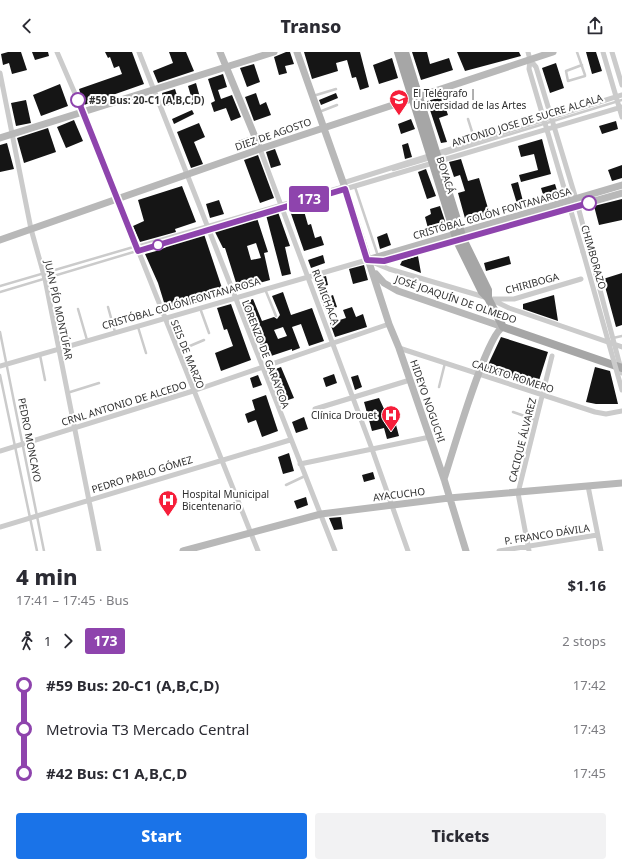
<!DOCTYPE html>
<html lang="en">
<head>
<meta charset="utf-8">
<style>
  :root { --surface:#fff; --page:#f2f2f3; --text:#2b2b33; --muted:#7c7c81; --accent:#1a73e8 }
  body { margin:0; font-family:"Noto Sans",sans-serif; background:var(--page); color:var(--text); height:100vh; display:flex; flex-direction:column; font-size:15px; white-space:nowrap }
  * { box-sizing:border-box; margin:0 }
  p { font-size:13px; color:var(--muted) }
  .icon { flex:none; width:22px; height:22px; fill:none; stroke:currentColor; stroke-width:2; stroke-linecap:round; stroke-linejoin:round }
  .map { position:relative; height:499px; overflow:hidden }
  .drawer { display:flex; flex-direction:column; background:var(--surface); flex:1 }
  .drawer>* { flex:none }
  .badge { padding:0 8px; border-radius:3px; font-size:14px; line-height:26px }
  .map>.badge { position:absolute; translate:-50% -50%; box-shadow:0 0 0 2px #fff }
  .legs { display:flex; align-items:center; gap:6px; height:44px; padding:0 16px; font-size:13px }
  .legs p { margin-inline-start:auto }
  .overview { display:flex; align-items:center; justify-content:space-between; height:68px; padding:0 16px }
  h1 { font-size:22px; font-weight:800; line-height:30px }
  .button { display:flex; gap:8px; margin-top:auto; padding:8px 16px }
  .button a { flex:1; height:46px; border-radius:4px; background:var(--accent); color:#fff; font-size:16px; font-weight:800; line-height:46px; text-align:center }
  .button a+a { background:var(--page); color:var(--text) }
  ul { padding:0 16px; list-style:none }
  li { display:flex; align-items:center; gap:14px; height:44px; font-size:15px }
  li i { display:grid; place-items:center; width:6px; height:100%; margin:0 5px; background:currentColor }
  li i::after { content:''; width:10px; height:10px; margin:-5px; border:3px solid; border-radius:50%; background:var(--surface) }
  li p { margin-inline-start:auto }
  li:first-child i { background:linear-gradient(#0000 50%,currentColor 0) }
  li:last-child i { background:linear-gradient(currentColor 50%,#0000 0) }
  header { display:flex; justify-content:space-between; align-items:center; height:52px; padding:0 16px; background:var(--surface); font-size:18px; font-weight:800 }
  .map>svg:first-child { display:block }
</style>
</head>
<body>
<header><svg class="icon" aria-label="back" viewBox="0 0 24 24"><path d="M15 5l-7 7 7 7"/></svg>Transo<svg class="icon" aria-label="share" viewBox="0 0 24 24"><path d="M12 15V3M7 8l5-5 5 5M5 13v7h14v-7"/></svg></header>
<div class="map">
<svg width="622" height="499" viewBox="0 0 622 499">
  <rect width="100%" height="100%" fill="#fff"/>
  <path fill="#151515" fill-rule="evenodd" d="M8 0H21L27 18 12 22 9 11 3 13 1 2Z
    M32 0H48L49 4 35 8Z
    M105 0H132L144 32 84 53 79 37 122 22 119 14 114 16 110 5 108 6Z
    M169 0H186L194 19 158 31 153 19 173 11Z
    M286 0H290L294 12 285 14 287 21 279 23 274 5Z
    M304 0H360L369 35 360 38 356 25 352 26 347 8 336 11 338 19 312 27Z
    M412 0H427L430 12 449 6 453 18 421 28Z
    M457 0H519L521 4 465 19Z
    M586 0H596L602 19 592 22Z
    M392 6 398 26 379 32 373 13Z
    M556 11 564 36 550 41 542 16Z
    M254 12 260 30 247 35 240 16Z
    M223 22 227 35 218 38 221 47 232 43 241 65 231 69 226 56 214 60 211 51 215 49 208 27Z
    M196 31 201 49 193 51 188 34Z
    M60 32 68 54 41 64 33 43Z
    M175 37 179 50 166 54 162 41Z
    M256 41 260 53 266 50 271 63 254 69 245 45Z
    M336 41 338 46 321 53 319 48Z
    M442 45 448 63 439 66 447 90 441 91 427 49Z
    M26 48 31 71 16 74 11 51Z
    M192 58 194 62 174 72 172 67Z
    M411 67 415 77 401 82 398 72Z
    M74 68 83 89 66 96 57 75Z
    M616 69 618 77 602 82 599 74Z
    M199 71 205 85 194 90 203 112 191 116 177 80Z
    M48 76 56 100 24 111 17 86Z
    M249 85 253 94 242 98 238 89Z
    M542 87 551 122 521 130 519 123 538 118 534 102 521 105 518 94Z
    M7 91 14 117 0 120V93Z
    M408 91 412 105 405 107 402 93Z
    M275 97 281 113 271 116 266 100Z
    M258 103 274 146 260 151 244 108Z
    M461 107 468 129 479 126 490 163 466 170 458 141 465 139 460 123 454 125 449 110Z
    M622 113V126L612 129 608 118Z
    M426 117 436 144 427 147 418 120Z
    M518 130 524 153 518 155 511 132Z
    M555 132 559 145 545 149 541 136Z
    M182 134 196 170 175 177 176 180 140 190 133 174 144 169 138 148Z
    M622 147V168L599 173 594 154Z
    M219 148 224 162 210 166 206 152Z
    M302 152 308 173 311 172 315 186 321 184 324 193 304 199 289 156Z
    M440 154 447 175 429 180 425 165 431 162 430 157Z
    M278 160 290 194 285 195 291 222 282 224 266 163Z
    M257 166 268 200 264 201 270 228 238 237 225 196H223L215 180ZM256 191 261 206 251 208 247 194Z
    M387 181 391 193 380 197 377 185Z
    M204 182 224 242 167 260 158 231 145 202 160 198 166 195V193Z
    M323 203 325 211 311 216 308 208Z
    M418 204 421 221 400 213 402 209Z
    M509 204 511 212 486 219 484 211Z
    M364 213 368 228 353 232 349 217Z
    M622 221V273L616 275 603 227Z
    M326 224 328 233 317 236 314 227Z
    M283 240 291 263 312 256 324 289 309 294 301 272 292 275 300 296 292 299V297L265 306 244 250 253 247 262 269 274 265 277 267 280 263 272 244ZM283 275 287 284 278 287 274 278Z
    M333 243 337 255 326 259 321 248Z
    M554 243 558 269 523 257V252Z
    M231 252 251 308 221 319 215 301 233 294 227 277 224 278 217 256Z
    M352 255 356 265 363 262 367 275 335 285 330 271 346 266 343 258Z
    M501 285 548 300 537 335 486 317Z
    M281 315 294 346 282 350 270 319Z
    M595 315 610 319 618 352H596L586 350Z
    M334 322 337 331 326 335 323 326Z
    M258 323 262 333 253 336 250 326Z
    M358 323 362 335 355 338 351 325Z
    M266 343 278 379 262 385 256 368 248 371 245 362 255 358 252 348Z
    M379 346 385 359 388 371 395 369 399 384 387 387 384 376 372 379 364 350Z
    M304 365 308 377 296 381 292 370Z
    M289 401 294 419 283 422 278 405Z
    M373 420 375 427 364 430 362 423Z
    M306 445 308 453 297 457 294 449Z
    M341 465 343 477 334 478 329 466Z"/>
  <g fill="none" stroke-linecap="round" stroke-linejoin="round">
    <path stroke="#cbcbcb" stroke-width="2.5" d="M577 0 585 23V24L568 29 566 19 582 13
      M313 44 336 37
      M319 60 337 53
      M468 67 475 89
      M439 104 622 48
      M393 118 430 107
      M355 135 378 204
      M0 234 342 134
      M265 237 276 264
      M0 240 344 137
      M108 255 115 280
      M200 256 209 281
      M78 257 87 288
      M138 275 146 301
      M0 280 44 499
      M613 286 622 284
      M178 299 204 288
      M40 303 45 328
      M0 323 37 499
      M439 335 445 311
      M67 341 99 331
      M513 360 536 368
      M286 433 305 424"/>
    <path stroke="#cbcbcb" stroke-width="5" d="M57 0 83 60 258 499
      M139 0 335 499
      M528 0 530 8 536 15 576 147 622 321
      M603 0 622 65
      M612 0 622 33
      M530 8 529 17 583 200
      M0 21 31 177 45 227 99 499
      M260 97 372 397 408 499
      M343 131 622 43
      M345 137 622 55
      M493 247H514L581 227
      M399 296 595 360 606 362 622 359
      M0 314 367 208 389 217 488 246 509 256 622 295
      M315 357 410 328
      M0 399 193 339 389 272
      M300 412 430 385
      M588 434 601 499
      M0 475 290 388
      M499 499 597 483
      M529 499 518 441 552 304"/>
    <path stroke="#b8b8b8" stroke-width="7" d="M220 0 260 97
      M297 0 344 133 389 272 399 296 444 427 466 499
      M0 86 274 0
      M0 188 260 97 553 0
      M367 208 622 133
      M372 208 384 209 622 141
      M376 222 384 231 398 239 503 275
      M444 427C452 403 486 283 503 275
      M183 499 321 462 449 446 622 431"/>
    <path stroke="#a6a6a6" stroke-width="8" d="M398 0 457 189 482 240 488 246 503 275 622 316
      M405 0 463 187 488 238V246"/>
    <path stroke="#cbcbcb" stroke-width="5" d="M583 200 622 338"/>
  </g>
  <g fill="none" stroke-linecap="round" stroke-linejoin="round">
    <defs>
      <path id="line-1" d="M78 48 138 199 345 137 367 208 384 209 589 151"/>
    </defs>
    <use href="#line-1" stroke="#fff" stroke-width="9"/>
    <use href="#line-1" stroke="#8e44ad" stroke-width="6"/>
  </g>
  <defs>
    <symbol id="university-pin" viewBox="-11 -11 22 30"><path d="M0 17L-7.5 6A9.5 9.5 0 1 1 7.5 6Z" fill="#f61e3a" stroke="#fff"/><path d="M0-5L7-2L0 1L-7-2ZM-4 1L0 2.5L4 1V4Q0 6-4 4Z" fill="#fff"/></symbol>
    <symbol id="hospital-pin" viewBox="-11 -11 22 30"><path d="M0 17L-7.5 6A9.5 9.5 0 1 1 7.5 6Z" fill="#f61e3a" stroke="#fff"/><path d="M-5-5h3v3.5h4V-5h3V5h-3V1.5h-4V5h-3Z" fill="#fff"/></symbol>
  </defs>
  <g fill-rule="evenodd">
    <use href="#university-pin" x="388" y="36" width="22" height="30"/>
    <use href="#hospital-pin" x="380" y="352" width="22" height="30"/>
    <use href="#hospital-pin" x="157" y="437" width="22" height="30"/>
  </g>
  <g fill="#fff" stroke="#8e44ad" stroke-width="2">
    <circle cx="78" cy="48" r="7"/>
    <circle cx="589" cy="151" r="7"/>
    <circle cx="158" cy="193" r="5"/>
  </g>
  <g text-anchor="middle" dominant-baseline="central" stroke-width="4" stroke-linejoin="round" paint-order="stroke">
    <g font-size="10" fill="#2e2e2e" stroke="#fff" text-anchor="start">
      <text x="413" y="41">El Telégrafo |<tspan x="413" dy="12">Universidad de las Artes</tspan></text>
      <text x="377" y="363" text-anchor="end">Clínica Drouet</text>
      <text x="182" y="442">Hospital Municipal<tspan x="182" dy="12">Bicentenario</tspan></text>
    </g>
    <g font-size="10" font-weight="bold" fill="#2e2e2e" stroke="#fff" text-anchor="start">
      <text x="89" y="48">#59 Bus: 20-C1 (A,B,C,D)</text>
    </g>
    <g font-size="10" fill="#2e2e2e" stroke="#fff">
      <text transform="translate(527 68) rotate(-17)">ANTONIO JOSE DE SUCRE ALCALA</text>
      <text transform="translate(273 82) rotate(-19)">DIEZ DE AGOSTO</text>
      <text transform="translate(446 123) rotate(72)">BOYACÁ</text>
      <text transform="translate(492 161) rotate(-16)">CRISTÓBAL COLÓN FONTANAROSA</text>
      <text transform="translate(594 205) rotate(74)">CHIMBORAZO</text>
      <text transform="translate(532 231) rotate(-15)">CHIRIBOGA</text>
      <text transform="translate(326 245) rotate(69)">RUMICHACA</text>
      <text transform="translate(456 247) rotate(19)">JOSÉ JOAQUÍN DE OLMEDO</text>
      <text transform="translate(181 251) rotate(-16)">CRISTÓBAL COLÓN FONTANAROSA</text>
      <text transform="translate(59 258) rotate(78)">JUAN PÍO MONTÚFAR</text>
      <text transform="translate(188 302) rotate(68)">SEIS DE MARZO</text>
      <text transform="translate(266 302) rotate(69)">LORENZO DE GARAYCOA</text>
      <text transform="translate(513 324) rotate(18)">CALIXTO ROMERO</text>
      <text transform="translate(428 349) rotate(71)">HIDEYO NOGUCHI</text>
      <text transform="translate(124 351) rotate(-17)">CRNL ANTONIO DE ALCEDO</text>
      <text transform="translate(30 388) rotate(79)">PEDRO MONCAYO</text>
      <text transform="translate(522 388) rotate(-76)">CACIQUE ÁLVAREZ</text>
      <text transform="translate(142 422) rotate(-17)">PEDRO PABLO GÓMEZ</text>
      <text transform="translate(399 442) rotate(-7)">AYACUCHO</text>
      <text transform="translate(547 482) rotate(-9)">P. FRANCO DÁVILA</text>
    </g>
  </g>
</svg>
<b class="badge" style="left:309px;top:147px;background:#8e44ad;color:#fff">173</b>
</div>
<section class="drawer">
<div class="overview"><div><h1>4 min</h1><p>17:41 – 17:45 · Bus</p></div><b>$1.16</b></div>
<div class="legs"><svg class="icon" aria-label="walk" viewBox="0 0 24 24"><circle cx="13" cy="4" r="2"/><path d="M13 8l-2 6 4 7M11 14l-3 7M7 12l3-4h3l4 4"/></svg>1<svg class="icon" aria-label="forward" viewBox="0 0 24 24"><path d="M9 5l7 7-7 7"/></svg><b class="badge" style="background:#8e44ad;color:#fff">173</b><p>2 stops</p></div>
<ul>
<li><i style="color:#8e44ad"></i><b>#59 Bus: 20-C1 (A,B,C,D)</b><p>17:42</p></li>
<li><i style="color:#8e44ad"></i><span>Metrovia T3 Mercado Central</span><p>17:43</p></li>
<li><i style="color:#8e44ad"></i><b>#42 Bus: C1 A,B,C,D</b><p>17:45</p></li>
</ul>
<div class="button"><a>Start</a><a>Tickets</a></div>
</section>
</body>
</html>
